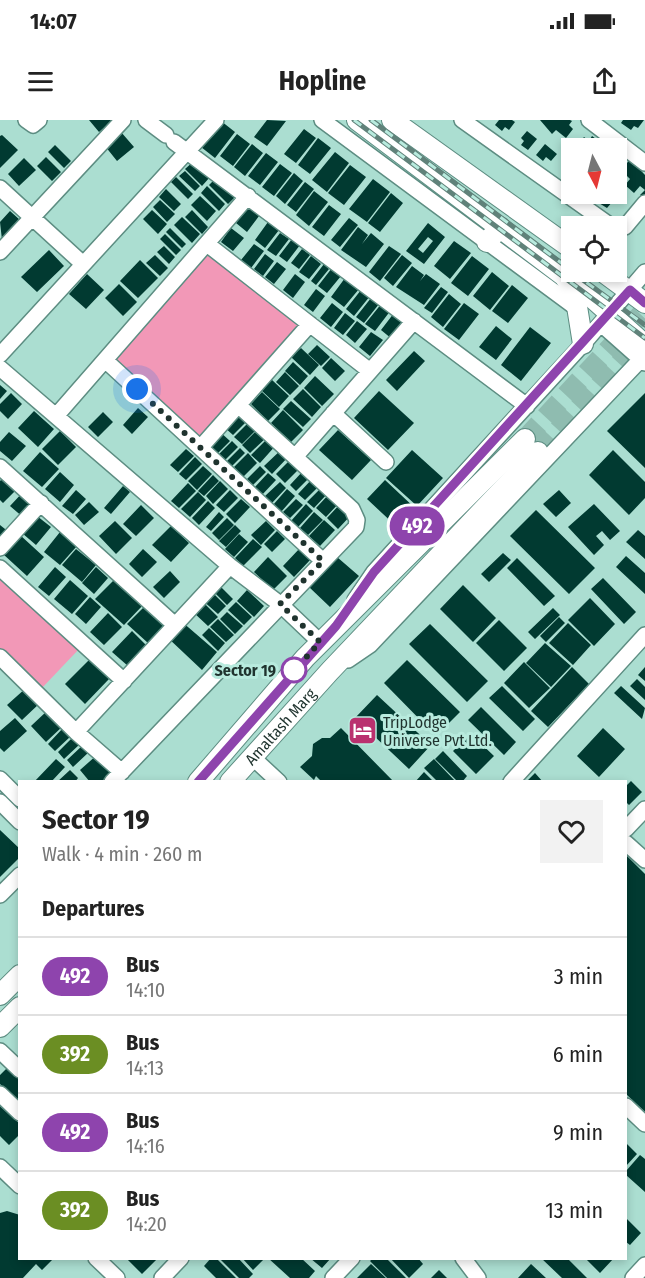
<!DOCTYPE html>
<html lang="en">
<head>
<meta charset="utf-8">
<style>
  :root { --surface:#fff; --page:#f2f2f2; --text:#222; --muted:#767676; --line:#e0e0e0 }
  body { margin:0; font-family:"Fira Sans Condensed",sans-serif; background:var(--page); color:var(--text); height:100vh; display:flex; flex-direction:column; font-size:22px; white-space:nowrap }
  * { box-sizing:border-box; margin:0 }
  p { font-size:20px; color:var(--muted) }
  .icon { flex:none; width:33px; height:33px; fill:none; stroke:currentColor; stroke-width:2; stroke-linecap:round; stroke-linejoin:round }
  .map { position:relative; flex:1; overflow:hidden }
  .side { position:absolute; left:18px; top:660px; width:609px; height:480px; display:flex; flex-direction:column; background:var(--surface); border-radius:0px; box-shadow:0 3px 9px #0003 }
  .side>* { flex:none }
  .badge { padding:0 12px; border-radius:20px; font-size:21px; line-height:39px }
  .needle { width:39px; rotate:173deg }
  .tools { position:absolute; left:561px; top:18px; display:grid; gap:12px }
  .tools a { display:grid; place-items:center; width:66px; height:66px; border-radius:0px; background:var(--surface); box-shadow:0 3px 9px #0003; font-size:30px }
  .you { position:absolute; width:30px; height:30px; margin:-15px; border:4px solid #fff; border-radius:50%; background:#1a73e8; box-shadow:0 0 0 9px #1a73e833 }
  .map>.badge { position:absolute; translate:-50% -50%; box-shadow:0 0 0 3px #fff }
  h2 { padding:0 24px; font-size:22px; line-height:54px }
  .round { display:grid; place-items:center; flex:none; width:63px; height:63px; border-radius:0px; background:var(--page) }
  .summary { display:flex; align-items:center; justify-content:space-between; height:102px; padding:0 24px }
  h1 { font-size:28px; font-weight:700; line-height:45px }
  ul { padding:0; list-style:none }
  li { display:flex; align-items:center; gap:18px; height:78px; padding:0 24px; border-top:2px solid var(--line) }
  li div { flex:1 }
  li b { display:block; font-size:22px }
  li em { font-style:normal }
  li .badge { min-width:66px; font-weight:700; text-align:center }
  .status { display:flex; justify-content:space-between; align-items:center; height:42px; padding:0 30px; background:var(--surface); direction:ltr }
  .status svg { height:16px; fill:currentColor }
  header { display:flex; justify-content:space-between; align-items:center; height:78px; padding:0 24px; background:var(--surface); font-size:27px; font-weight:700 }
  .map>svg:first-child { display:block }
</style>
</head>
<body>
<div class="status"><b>14:07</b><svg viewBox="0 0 49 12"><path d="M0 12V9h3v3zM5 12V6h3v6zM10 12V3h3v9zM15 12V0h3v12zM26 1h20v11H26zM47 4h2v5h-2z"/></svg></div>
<header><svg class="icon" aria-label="menu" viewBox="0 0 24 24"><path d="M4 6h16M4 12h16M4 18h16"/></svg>Hopline<svg class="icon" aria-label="share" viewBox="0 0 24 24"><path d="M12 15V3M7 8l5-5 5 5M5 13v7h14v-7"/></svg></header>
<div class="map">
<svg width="645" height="1158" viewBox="0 0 645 1158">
  <rect width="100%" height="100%" fill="#abded1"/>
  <path fill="#f298b7" d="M209 131 304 205 201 319 112 240Z
    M0 454 80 528 42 568 0 529Z"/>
  <path fill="#013a31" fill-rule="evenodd" d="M89 0H113L99 12Z
    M267 0 286 1 267 26 254 17Z
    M499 0H512L515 2 509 10 505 7 502 11 495 5Z
    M540 0H570L572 1 569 5 573 9 566 18 556 10 552 14Z
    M623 0H644L638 8 634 6 631 10 621 3Z
    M221 1 235 12 215 38 201 27Z
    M304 9 316 18 296 43 284 34Z
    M527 11 537 19 528 30 521 25 524 21 521 18Z
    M121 12 134 27 117 41 105 26Z
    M237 14 250 24 233 46 220 36Z
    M2 15 18 30 0 48V16Z
    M592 16 600 22 595 28 577 26 584 17 589 21Z
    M318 18 331 28 310 54 298 45Z
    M252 24 263 33 245 56 234 47Z
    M545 24 557 34 551 41 546 37 543 41 536 35Z
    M55 25 71 41 64 48 48 32Z
    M335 32 349 43 327 72 312 60Z
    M266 33 278 42 260 65 248 56Z
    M46 37 61 52 52 61 37 46Z
    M24 38 36 50 19 66 8 54Z
    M568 39 572 42V55L568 59 561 54 563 51 561 49Z
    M630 39 645 55V79L640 75 645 70 640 66 634 73 625 65 630 59 626 55 621 62 616 58Z
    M194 41 210 57 202 66 185 49Z
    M280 44 292 53 274 76 262 67Z
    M350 45 366 57 344 85 328 73Z
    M185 51 200 66 195 71 179 56Z
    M294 53 303 61 285 84 276 76Z
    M176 57 193 74 188 79 171 62Z
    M216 58 235 77 228 84 209 65Z
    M373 59 390 72 367 102 349 89Z
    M305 62 314 69 296 92 287 85Z
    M207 66 225 84 219 91 201 73Z
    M166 69 181 84 174 91 159 77Z
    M314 71 328 82 309 106 296 95Z
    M391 73 403 83 380 112 368 103Z
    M600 74H616L618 75 607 88 594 80Z
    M200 76 216 91 207 101 191 85Z
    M160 80 175 94 167 102 153 87Z
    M329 85 341 94 324 116 312 107Z
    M248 87 259 96 247 112 236 103Z
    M152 90 167 104 158 114 143 99Z
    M192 90 208 107 202 114 185 97Z
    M10 91 20 100 2 120 0 102Z
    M182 97 200 114 192 123 174 105Z
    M349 98 358 105 340 127 331 120Z
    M268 102 279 110 265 128 255 120Z
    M428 103 445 117 424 144 406 131ZM428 117 433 121 423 133 418 129Z
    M358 107 368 115 362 124 371 113 384 124 366 147 341 130Z
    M170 108 186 124 182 128 166 112Z
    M231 108 244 118 233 131 221 122Z
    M280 113 289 119 276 136 267 130Z
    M165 114 181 130 176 135 160 119Z
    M292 119 300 125 287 142 279 136Z
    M454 121 471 133 450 159 434 146Z
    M254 124 264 131 251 148 241 140Z
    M164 126 175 137 169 144 157 132Z
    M389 126 401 134 380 161 369 152Z
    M302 129 310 135 299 149 291 143Z
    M49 130 64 146 37 172 21 157Z
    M265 134 274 141 263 156 254 149Z
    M155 135 168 148 160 156 146 143Z
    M402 135 412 143 393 166 384 158Z
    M311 136 321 144 309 159 299 152Z
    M472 136 489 149 468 176 451 163Z
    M140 140 158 158 138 178 120 161Z
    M277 142 286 149 274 164 265 157Z
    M324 144 329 149 316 165 311 161Z
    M412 146 424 155 420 161 426 154 440 164 424 185 396 167Z
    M332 148 341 156 327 173 318 166Z
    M492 152 509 166 490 190 473 176Z
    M87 154 104 170 86 189 69 174Z
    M295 154 305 162 293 178 283 170Z
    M345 158 359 169 344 187 331 177Z
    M119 164 137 182 123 196 105 178Z
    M512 165 528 178 508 203 492 191Z
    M441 167 448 172 432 193 424 188Z
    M316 169 325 176 313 192 304 185Z
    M361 170 370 176 354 196 346 189Z
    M449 174 461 184 443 207 431 197Z
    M371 178 379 184 364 203 356 197Z
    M332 183 343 192 331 207 320 198Z
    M382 183 391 190 375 211 365 204Z
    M464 183 479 194 459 220 444 209Z
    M345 193 355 201 343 215 334 208Z
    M394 193 405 202 392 219 381 210Z
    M357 201 367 209 355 223 346 215Z
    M496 206 512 219 496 240 479 227Z
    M530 207 551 223 521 261 501 245Z
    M371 212 383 220 370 236 359 227Z
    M317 225 330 237 321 246 308 234Z
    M301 228 319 245 310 255 291 237Z
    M414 231 425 241 397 271 386 260Z
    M331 238 345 251 335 261 322 248Z
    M293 242 308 256 300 265 285 251Z
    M285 252 299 266 290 275 276 262Z
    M315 256 334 274 322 286 304 268Z
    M271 259 289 276 279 287 261 270Z
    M0 265 7 271 0 279Z
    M303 269 321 287 312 297 293 279Z
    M379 271 414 303 388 330 354 298Z
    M262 272 280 289 268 301 251 284Z
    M11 273 22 284 8 299 0 291V284Z
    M645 273V348L607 311Z
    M291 281 311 299 303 307 283 289Z
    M138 288 148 297 132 314 123 305Z
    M283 290 303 310 291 322 271 303Z
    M34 291 54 309 38 327 18 308Z
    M239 291 248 300 233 315 224 307Z
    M103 292 113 302 98 317 88 307Z
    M251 300 258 308 242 324 234 317Z
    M260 307 268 316 250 333 242 325Z
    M338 310 371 340 352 360 319 330Z
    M60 311 76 327 58 345 42 329Z
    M219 311 230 321 217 334 206 323Z
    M9 312 26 326 12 341 0 331V322Z
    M269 317 277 324 260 343 251 335Z
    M232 321 238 327 223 342 217 336Z
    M240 328 245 333 230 348 225 343Z
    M186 329 194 336 178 352 170 345Z
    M282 329 289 336 272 354 264 346Z
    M412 330 443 358 417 386 386 358Z
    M613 330 645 362V378L629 395 589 355Z
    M40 332 59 349 42 367 23 351Z
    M248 333 257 343 243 357 234 347Z
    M195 337 202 344 186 360 179 354Z
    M293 337 302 346 285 363 276 354Z
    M203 346 212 354 197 370 188 361Z
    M260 346 266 352 253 365 247 359Z
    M303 351 310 357 296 371 290 365Z
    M60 352 74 365 60 382 45 369Z
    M268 353 276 360 261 376 253 369Z
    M213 355 219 361 204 376 198 371Z
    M4 357 17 369 3 383 0 380V361Z
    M313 358 320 365 305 380 298 374Z
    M385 360 416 389 398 408 367 379Z
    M220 361 228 369 213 384 206 376Z
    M280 362 286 368 272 383 265 376Z
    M188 363 196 371 179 388 171 381Z
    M123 366 130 372 111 394 104 388Z
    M322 367 328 373 314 388 307 382Z
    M287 369 295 376 281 392 273 385Z
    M76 370 86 379 73 394 62 386Z
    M230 370 238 378 224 392 216 385Z
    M559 370 571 383 556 397 543 384Z
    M24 371 38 383 24 398 10 386Z
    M198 372 206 380 190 397 181 389Z
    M330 373 340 382 326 397 316 388Z
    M241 379 250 387 235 403 226 394Z
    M296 379 303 385 290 398 283 392Z
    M208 381 215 388 199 405 192 398Z
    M89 382 99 392 84 405 75 395Z
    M341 383 352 394 338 409 327 398Z
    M306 384 313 391 298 407 291 401Z
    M594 384 620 411 610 420 602 411 596 416 604 425 594 435 568 407Z
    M141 385 154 398 136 416 123 404Z
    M536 390 595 448 569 474 510 416Z
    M219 392 224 397 211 411 206 407Z
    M314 392 323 400 308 415 300 408Z
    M37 396 51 407 36 425 22 413Z
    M227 398 234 405 219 420 212 413Z
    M324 400 335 410 320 426 309 416Z
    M115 401 132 418 116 434 99 416Z
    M266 401 275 410 261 425 251 415Z
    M0 405 10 413 0 425Z
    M235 405 241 411 226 427 219 421Z
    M171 406 189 423 171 442 152 425Z
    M638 410 645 416V439L626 422Z
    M277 411 285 419 272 432 264 424Z
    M60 412 77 426 60 445 44 432Z
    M239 414 248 422 234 437 225 429Z
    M20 415 44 437 27 456 3 434Z
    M253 419 262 427 243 446 235 438Z
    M300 428 311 439 294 457 283 446Z
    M76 429 96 445 82 462 62 445Z
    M143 429 157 442 142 457 129 444Z
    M503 433 511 440 489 462 481 454Z
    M626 436 645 453V474L616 447Z
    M268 437 287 456 273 470 254 452Z
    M337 437 359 456 330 487 309 467Z
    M517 438 555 476 544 486 507 448Z
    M55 447 66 457 49 476 38 467Z
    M96 447 108 458 94 474 82 463Z
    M170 451 180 462 164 478 153 467Z
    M116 458 144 484 124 505 95 479Z
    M603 458 636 492 624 504 591 469Z
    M70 460 88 476 72 494 54 479Z
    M463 465 496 498 473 522 440 489Z
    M220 466 233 479 227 485 214 472Z
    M210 470 226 486 218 494 201 479Z
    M247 470 264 486 254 497 237 481Z
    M90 477 101 487 86 504 75 494Z
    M590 478 615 504 594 526 568 500Z
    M203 482 218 497 208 506 193 492Z
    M236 482 252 497 244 505 228 490Z
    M145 486 165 505 148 523 127 504Z
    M553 488 560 495 535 519 528 512Z
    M227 492 243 506 235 514 220 499Z
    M108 493 122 507 104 525 90 512Z
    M559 497 565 503 546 522 540 516Z
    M218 499 234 515 226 522 210 507Z
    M499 500 527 528 504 551 476 523Z
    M181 501 217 532 202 550 167 517Z
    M568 503 591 525 573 545 549 523Z
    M430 504 488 561 467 582 409 524Z
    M209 508 225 523 218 531 202 515Z
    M132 511 147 526 128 546 112 532Z
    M545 523 571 546 551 567 526 543Z
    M89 540 109 559 85 584 65 564Z
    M407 540 460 592 436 616 384 563Z
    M524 542 550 568 529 588 504 563Z
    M572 547 589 564 548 607 531 591Z
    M645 547V561L638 555Z
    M637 559 645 567V580L630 566Z
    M502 566 535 599 523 611 489 578Z
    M621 566 645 588 642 599 614 573Z
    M26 568 40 583 22 600 7 585Z
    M377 575 431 625 409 649 355 598Z
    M481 587 516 622 504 635 468 600Z
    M48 590 63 606 46 622 31 606Z
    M15 598 27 611 4 632 0 628V611Z
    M64 607 72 615 55 631 48 624Z
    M341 608 394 662H322L316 656 314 660 300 647 312 636 313 624 322 618H330Z
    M603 608 625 629 599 657 577 636Z
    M471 614 494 636 476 654 453 631Z
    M73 617 80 624 64 639 58 632Z
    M83 625 89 632 73 647 67 640Z
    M443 631 467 656 462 662H458L435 639Z
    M98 634 114 652 103 662H90L80 650Z
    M56 639 65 647 51 662H34Z
    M434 639 456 662H438L424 648Z
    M70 650 78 658 75 662H57Z
    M424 652 434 662H415Z
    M535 653 543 662H526Z
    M631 661 642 672 629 685 626 682V666Z
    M0 710 20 729V737L0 757Z
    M626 735 645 754V992L626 974Z
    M10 945 20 955V983L0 964V955Z
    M0 986 20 1004V1014L9 1025 0 1016Z
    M626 1023 637 1034 626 1046Z
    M640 1035 645 1039V1072L626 1055V1051Z
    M7 1091 20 1095V1138H54L42 1150 36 1144 23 1158H0V1093Z
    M626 1098 641 1113 630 1125 626 1122Z
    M126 1138H158L142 1154Z
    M211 1138H216L236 1158H216L204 1146Z
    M219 1138H238L253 1154 249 1158H239Z
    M242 1138H265L253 1150Z
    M268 1138H301L315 1151 309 1158H290Z
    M310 1138H331L322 1148Z
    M373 1138H386L406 1158H387L370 1141Z
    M390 1138H418L423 1144 409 1158Z
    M541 1138H567L587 1158H562Z
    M585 1138H614L600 1153Z
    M371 1144 386 1158H357Z
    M531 1144 546 1158H518Z
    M439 1150 447 1158H431Z"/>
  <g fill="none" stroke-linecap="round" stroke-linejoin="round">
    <path stroke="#8fbcb0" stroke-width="20" stroke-dasharray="20 10" stroke-linecap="butt" d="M525 319 645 190
      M538 332 643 218"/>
    <defs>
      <path id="minor" d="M26 0 33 5 39 0
        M146 0 166 15
        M322 0 579 190
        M462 0 611 106
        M589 0 645 43
        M174 22 527 286
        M0 68 83 144
        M616 108 625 107 645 83
        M207 124 370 251
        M0 132 123 0
        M601 204 645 243
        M0 235 216 0
        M105 240 323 441
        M0 248 230 446 280 484 320 522
        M333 293 386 342
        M56 296 248 76
        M201 327 310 204
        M295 337 414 201
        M0 347 175 505
        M0 428 41 383
        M0 448 124 561
        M355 480 374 452 583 224 645 152
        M0 537 76 612 122 652
        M348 540 370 525 645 235
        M76 612 230 446
        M252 637 279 662
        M0 659 20 679
        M112 662 356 407 357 400 352 389 238 285
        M511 662 645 515
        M0 682 20 702
        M626 709 645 689
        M626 723 645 740
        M0 775 20 755
        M0 931 20 950
        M0 974 20 993
        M626 986 645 1004
        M0 1047 20 1066
        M96 1138 117 1158
        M463 1138 478 1158
        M162 1158 181 1138
        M333 1158 352 1138
        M633 1158 645 1145"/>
      <g id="major">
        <path d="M357 0 589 175 645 225"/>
        <path d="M392 0 572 129"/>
        <path d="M487 122 500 107"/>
        <path d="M603 152 645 183"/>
        <path d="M566 159 575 174 583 224"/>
        <path d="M198 662 305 538 525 319"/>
        <path id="s1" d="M230 662 330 551 538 332"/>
        <path d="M0 875 20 855"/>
        <path d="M0 907 20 887"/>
      </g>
    </defs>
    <use href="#minor" stroke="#5d8d82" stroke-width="18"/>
    <use href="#major" stroke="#5d8d82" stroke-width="22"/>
    <use href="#minor" stroke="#fff" stroke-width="15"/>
    <use href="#major" stroke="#fff" stroke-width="20"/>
    <defs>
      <path id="rail" d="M354 0 645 218
        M371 0 572 151
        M572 152 645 205"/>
    </defs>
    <use href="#rail" stroke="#60827a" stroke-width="5"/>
    <use href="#rail" stroke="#b8ebde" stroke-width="3" stroke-dasharray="9" stroke-linecap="butt"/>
  </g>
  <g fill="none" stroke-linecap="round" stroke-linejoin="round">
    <defs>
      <path id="line" d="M198 662 336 506 374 452 630 170 645 183"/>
    </defs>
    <use href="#line" stroke="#fff" stroke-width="14"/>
    <use href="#line" stroke="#8e44ad" stroke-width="9"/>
    <path stroke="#1f332e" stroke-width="6" stroke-dasharray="0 10.8" d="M137 269 323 441 280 484 320 522 290 555 294 550"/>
  </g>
  <defs>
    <symbol id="hotel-square" viewBox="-11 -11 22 22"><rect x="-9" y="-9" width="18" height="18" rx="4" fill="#ba316f" stroke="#b8ebde"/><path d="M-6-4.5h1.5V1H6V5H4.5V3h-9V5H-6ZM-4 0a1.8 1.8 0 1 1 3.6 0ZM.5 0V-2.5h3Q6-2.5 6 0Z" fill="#fff"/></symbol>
  </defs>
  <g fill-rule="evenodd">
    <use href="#hotel-square" x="346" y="594" width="33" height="33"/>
  </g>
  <circle fill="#fff" stroke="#8e44ad" stroke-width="3" cx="294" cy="550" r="12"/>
  <g text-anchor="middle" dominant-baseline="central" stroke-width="6" stroke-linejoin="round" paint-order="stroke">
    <g font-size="16" font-weight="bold" fill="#1f332e" stroke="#b8ebde" text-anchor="end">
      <text x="276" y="550">Sector 19</text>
    </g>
    <g font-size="16" fill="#1f332e" stroke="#b8ebde" text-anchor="start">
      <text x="383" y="602">TripLodge<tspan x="383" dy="18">Universe Pvt Ltd.</tspan></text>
    </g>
    <g font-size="16" fill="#1f332e" stroke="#b8ebde">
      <text stroke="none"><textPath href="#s1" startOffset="75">Amaltash Marg</textPath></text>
    </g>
  </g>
</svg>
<div class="tools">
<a><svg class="needle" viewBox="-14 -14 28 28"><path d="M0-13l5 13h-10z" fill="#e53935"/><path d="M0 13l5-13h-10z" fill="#767676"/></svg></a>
<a><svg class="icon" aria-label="locate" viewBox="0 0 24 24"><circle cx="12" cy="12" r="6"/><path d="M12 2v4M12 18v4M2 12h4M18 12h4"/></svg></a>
</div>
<div class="you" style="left:137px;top:269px"></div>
<b class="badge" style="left:417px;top:406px;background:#8e44ad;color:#fff">492</b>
<section class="side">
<div class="summary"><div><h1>Sector 19</h1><p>Walk · 4 min · 260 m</p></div><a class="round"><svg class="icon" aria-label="heart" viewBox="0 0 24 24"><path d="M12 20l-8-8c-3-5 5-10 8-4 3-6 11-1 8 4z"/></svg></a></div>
<h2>Departures</h2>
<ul>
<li><span class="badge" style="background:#8e44ad;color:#fff">492</span><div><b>Bus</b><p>14:10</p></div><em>3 min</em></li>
<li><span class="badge" style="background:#6b8e23;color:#fff">392</span><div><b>Bus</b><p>14:13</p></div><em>6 min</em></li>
<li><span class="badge" style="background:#8e44ad;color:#fff">492</span><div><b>Bus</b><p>14:16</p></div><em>9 min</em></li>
<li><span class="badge" style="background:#6b8e23;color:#fff">392</span><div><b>Bus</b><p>14:20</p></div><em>13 min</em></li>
</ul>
</section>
</div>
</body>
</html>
